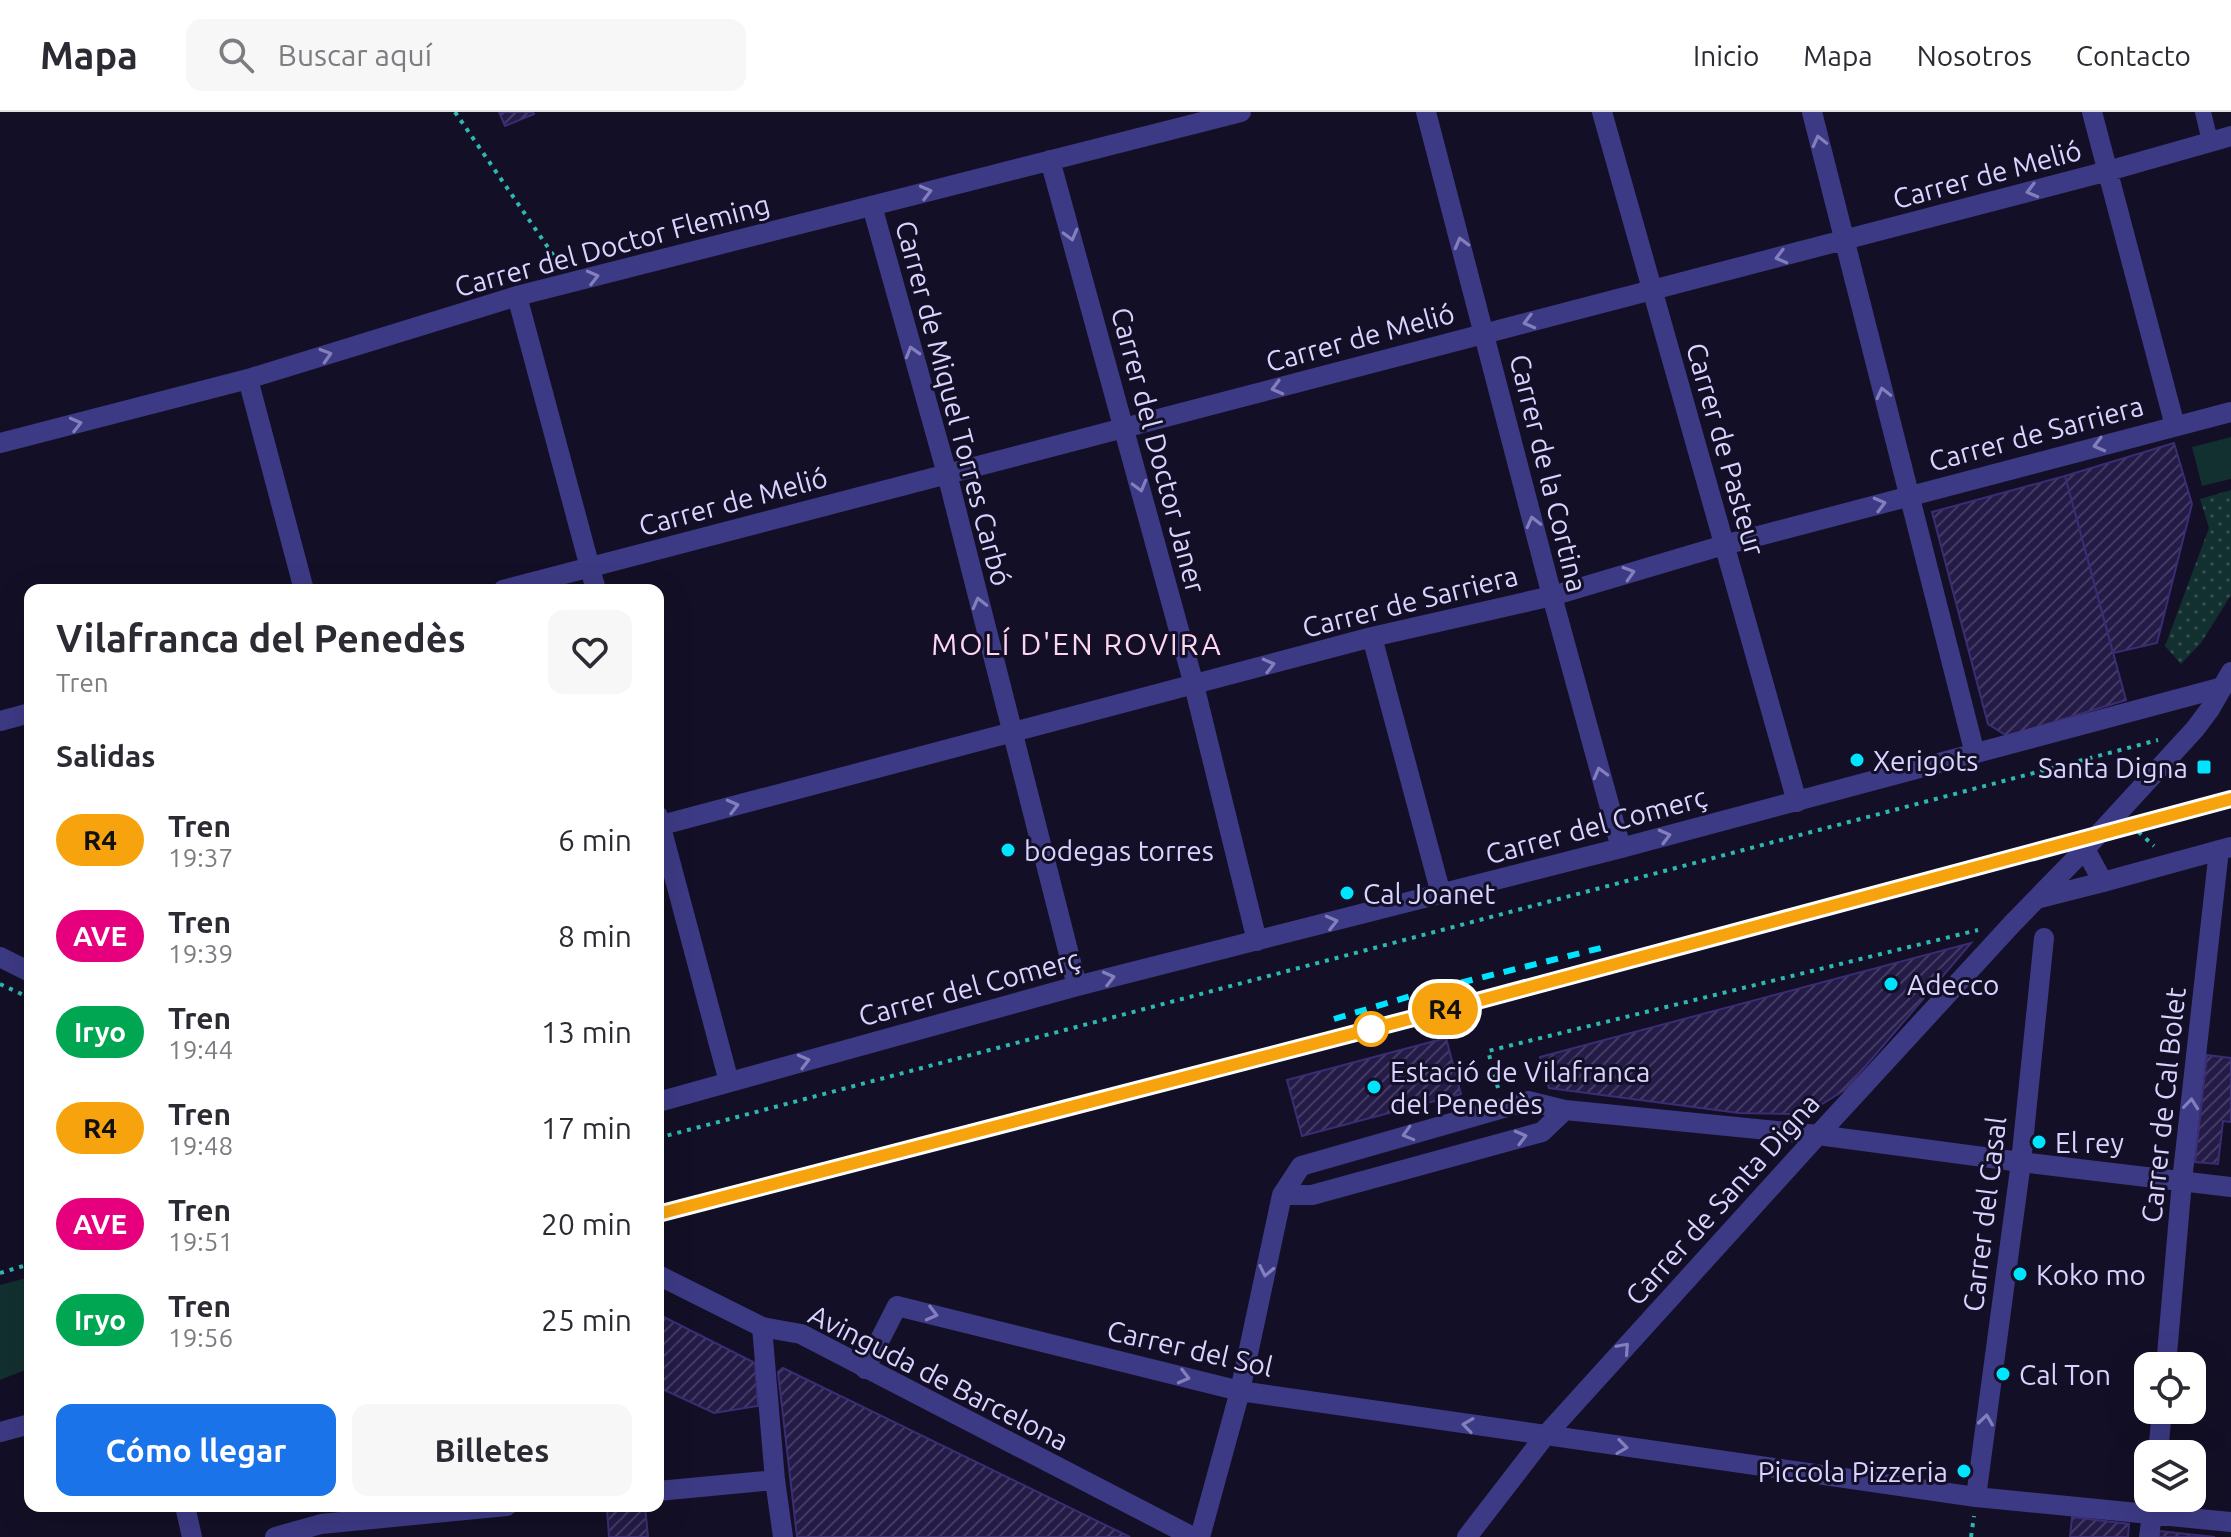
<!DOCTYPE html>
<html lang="es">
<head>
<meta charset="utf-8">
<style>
  :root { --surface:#fff; --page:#f7f7f7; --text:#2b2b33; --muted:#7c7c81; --line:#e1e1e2; --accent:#1a73e8 }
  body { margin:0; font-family:Ubuntu,sans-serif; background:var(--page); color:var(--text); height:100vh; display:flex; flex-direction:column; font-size:30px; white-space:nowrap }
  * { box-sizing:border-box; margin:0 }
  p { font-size:26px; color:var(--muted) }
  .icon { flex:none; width:44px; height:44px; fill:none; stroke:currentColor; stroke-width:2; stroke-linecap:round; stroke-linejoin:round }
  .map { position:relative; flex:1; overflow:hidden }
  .side { position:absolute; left:24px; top:472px; width:640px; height:928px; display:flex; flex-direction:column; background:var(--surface); border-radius:16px; box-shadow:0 8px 32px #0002 }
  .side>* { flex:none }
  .badge { padding:0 16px; border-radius:26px; font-size:28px; line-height:52px }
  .fabs { position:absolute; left:2134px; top:1240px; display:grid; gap:16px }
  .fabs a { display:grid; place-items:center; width:72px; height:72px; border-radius:16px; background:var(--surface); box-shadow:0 8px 32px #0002; font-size:40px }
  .map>.badge { position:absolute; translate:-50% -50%; box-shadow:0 0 0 4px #fff }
  h2 { padding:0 32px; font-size:30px; line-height:72px }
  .round { display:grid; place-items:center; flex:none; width:84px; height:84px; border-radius:16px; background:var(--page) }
  .summary { display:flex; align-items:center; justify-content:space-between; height:136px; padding:0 32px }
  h1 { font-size:38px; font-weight:600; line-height:60px }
  .primary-button { display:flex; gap:16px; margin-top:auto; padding:16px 32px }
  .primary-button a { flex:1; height:92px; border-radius:16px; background:var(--accent); color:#fff; font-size:32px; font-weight:600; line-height:92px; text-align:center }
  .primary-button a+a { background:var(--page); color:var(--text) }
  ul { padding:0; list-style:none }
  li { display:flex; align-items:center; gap:24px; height:96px; padding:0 32px }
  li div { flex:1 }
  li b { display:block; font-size:30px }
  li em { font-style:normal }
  li .badge { min-width:88px; font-weight:700; text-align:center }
  header { display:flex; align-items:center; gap:48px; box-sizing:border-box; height:112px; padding:0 40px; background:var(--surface); border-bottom:2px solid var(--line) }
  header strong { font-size:38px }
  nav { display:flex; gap:44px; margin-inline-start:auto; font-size:28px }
  .search { width:560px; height:72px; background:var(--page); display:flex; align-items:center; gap:20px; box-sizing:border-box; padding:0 28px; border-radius:16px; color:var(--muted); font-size:30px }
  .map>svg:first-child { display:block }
</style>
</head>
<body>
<header>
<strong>Mapa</strong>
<div class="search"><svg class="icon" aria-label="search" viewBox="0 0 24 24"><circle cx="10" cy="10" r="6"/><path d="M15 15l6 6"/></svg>Buscar aquí</div>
<nav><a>Inicio</a><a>Mapa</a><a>Nosotros</a><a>Contacto</a></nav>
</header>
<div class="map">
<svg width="2231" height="1425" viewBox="0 0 2231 1425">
  <defs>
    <pattern id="park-dots" width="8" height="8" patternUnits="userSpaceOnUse" patternTransform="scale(2)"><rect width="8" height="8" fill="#12302f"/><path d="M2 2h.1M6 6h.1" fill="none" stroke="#344d4e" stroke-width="1.8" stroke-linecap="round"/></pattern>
    <pattern id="building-hatch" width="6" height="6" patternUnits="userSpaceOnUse" patternTransform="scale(2)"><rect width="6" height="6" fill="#241b47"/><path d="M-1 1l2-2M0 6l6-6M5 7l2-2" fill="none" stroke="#433b63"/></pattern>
  </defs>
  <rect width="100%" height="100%" fill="#130f26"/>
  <path fill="#12302f" d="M2231 325V367L2202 374 2192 335Z
    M30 1165V1256L0 1268V1173Z"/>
  <path fill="url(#park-dots)" d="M2231 378V483L2201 531 2181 552 2165 534 2209 416 2200 387Z"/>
  <path fill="url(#building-hatch)" stroke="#3b2d73" stroke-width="2" d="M499 0H533L534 2 505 14Z
    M2174 331 2192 392 2157 531 2113 541 2065 364Z
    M2065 364 2126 588 2007 624 1988 612 1932 400Z
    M1971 831 1846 977 1811 999 1790 1002 1739 1001 1549 976 1540 945Z
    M1446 926 1461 982 1302 1024 1287 968Z
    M2207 943 2231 946V1010L2223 1009 2218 1052 2195 1050Z
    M658 1202 755 1251 758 1294 714 1301 658 1275Z
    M783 1256 1130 1425H797L778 1260Z
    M627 1394H645L648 1425H609L607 1397Z
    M2072 1405 2129 1412 2128 1425H2070Z
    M2159 1419 2215 1425H2159Z"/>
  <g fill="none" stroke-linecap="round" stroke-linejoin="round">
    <path stroke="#2fb8b0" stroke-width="4" stroke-dasharray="4 6" stroke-linecap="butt" d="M455 0 560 153
      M2131 713 2154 734
      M0 872 30 886
      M1498 976 1488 939 1978 818
      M658 1026 2158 628
      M0 1161 30 1152
      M1971 1425 1974 1404"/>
    <path stroke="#3d3a85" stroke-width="16" d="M2203 0 2210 29"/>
    <path stroke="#3d3a85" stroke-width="20" d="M1426 0 1552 484 1621 736
      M1602 0 1797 690
      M1812 0 1975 642
      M2092 0 2175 314
      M1050 48 1194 573 1257 829
      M872 94 947 362 1077 874
      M517 184 596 478
      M248 267 304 478
      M0 331 248 267 517 184 1241 0
      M503 478 2108 59 2231 24
      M1372 525 1441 782
      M0 609 30 601
      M658 704 729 970
      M658 714 1372 525 1552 484 1724 433 2231 300
      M2103 770 2231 735
      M658 990 1077 874 1621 736 2223 575
      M1282 1083H1312L1542 1020 1565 998
      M762 1215 775 1368 783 1425
      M2166 1254 2182 1069 2219 738
      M865 1257 897 1194 1240 1279 1976 1385 2231 1410
      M0 1320 30 1312
      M2158 1342 2162 1298
      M658 1379 775 1368
      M1976 1385 2021 1050 2044 826
      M185 1394 192 1425
      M275 1425 321 1412 507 1394
      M1200 1425 1240 1279 1282 1083 1301 1054 1528 989 1565 998 1818 1023 2021 1050 2231 1075
      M2149 1425 2154 1386"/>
    <path stroke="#3d3a85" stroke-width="20" d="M2036 787 2103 770 2085 737
      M0 845 30 860
      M658 1163 762 1215 801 1222 1193 1425
      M1467 1425 1545 1324 1818 1023 2012 812 2085 737 2195 617 2210 597 2231 560"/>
    <path stroke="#00e5ff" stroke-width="6" stroke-dasharray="12 10" stroke-linecap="butt" d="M1334 907 1431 878 1609 834
      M1339 925 1616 852"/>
  </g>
  <defs><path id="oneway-chevron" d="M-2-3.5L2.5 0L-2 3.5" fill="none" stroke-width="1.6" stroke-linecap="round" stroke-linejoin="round" transform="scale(2)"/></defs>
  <g stroke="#837fbc">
    <use href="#oneway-chevron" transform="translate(1819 29) rotate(-104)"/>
    <use href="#oneway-chevron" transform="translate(2032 79) rotate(165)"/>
    <use href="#oneway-chevron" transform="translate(926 80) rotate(-14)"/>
    <use href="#oneway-chevron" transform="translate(1071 123) rotate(75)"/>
    <use href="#oneway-chevron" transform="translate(1461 131) rotate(-105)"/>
    <use href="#oneway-chevron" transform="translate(1781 145) rotate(165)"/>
    <use href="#oneway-chevron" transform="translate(593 165) rotate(-14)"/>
    <use href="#oneway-chevron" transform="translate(1529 210) rotate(165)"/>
    <use href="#oneway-chevron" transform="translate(912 240) rotate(-106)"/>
    <use href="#oneway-chevron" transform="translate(326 243) rotate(-17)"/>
    <use href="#oneway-chevron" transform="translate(1277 276) rotate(165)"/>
    <use href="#oneway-chevron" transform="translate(1883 281) rotate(-104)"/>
    <use href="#oneway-chevron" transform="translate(76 312) rotate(-14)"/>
    <use href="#oneway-chevron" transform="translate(2099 333) rotate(165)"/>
    <use href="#oneway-chevron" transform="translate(1140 374) rotate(75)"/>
    <use href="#oneway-chevron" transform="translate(1880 392) rotate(-15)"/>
    <use href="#oneway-chevron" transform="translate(1533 410) rotate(-104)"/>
    <use href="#oneway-chevron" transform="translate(1629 461) rotate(-17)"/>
    <use href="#oneway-chevron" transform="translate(979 491) rotate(-104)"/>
    <use href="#oneway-chevron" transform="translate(1269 553) rotate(-15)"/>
    <use href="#oneway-chevron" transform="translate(1600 661) rotate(-105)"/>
    <use href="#oneway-chevron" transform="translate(733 694) rotate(-15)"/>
    <use href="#oneway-chevron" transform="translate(1665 724) rotate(-15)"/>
    <use href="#oneway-chevron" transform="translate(1332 810) rotate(-14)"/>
    <use href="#oneway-chevron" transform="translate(1109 866) rotate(-14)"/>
    <use href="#oneway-chevron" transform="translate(804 949) rotate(-15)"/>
    <use href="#oneway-chevron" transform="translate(2191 992) rotate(-84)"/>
    <use href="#oneway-chevron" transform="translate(1408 1022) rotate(164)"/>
    <use href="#oneway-chevron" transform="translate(1521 1025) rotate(-15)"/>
    <use href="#oneway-chevron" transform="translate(1266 1159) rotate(102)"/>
    <use href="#oneway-chevron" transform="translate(932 1202) rotate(14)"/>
    <use href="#oneway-chevron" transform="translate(1624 1236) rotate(-48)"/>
    <use href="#oneway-chevron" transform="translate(1184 1265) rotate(14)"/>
    <use href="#oneway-chevron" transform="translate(1986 1308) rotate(-82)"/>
    <use href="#oneway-chevron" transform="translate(1468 1313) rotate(-172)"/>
    <use href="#oneway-chevron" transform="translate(1622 1335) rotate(8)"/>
  </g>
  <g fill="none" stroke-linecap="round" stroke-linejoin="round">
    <defs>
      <path id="line" d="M658 1102 1425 903 2231 687"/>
    </defs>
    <use href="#line" stroke="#fff" stroke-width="18"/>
    <use href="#line" stroke="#f6a30d" stroke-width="12"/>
  </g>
  <g fill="#00e5ff" stroke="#130f26" stroke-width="3">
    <circle cx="1857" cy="648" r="8"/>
    <rect x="2196" y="647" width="16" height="16" rx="4"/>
    <circle cx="1008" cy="738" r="8"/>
    <circle cx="1347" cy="781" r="8"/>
    <circle cx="1891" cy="872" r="8"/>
    <circle cx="1374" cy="975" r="8"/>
    <circle cx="2039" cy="1030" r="8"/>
    <circle cx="2020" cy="1162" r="8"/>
    <circle cx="2003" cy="1262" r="8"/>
    <circle cx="1964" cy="1359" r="8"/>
  </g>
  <circle fill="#fff" stroke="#f6a30d" stroke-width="4" cx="1371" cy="917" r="16"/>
  <g text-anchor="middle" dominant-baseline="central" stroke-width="6" stroke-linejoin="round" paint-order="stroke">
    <g font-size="28" fill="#d9d4ff" stroke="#130f26">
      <text transform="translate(1987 62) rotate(-15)">Carrer de Melió</text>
      <text transform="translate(612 133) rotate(-15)">Carrer del Doctor Fleming</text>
      <text transform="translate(1360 225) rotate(-15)">Carrer de Melió</text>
      <text transform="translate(954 291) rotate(75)">Carrer de Miquel Torres Carbó</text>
      <text transform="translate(2036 321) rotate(-15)">Carrer de Sarriera</text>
      <text transform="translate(1726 337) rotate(74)">Carrer de Pasteur</text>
      <text transform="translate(1159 338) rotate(75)">Carrer del Doctor Janer</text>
      <text transform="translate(1549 361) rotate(76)">Carrer de la Cortina</text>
      <text transform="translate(733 389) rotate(-15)">Carrer de Melió</text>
      <text transform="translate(1410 489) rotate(-14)">Carrer de Sarriera</text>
      <text transform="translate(1596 713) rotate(-15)">Carrer del Comerç</text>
      <text transform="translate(969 875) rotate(-15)">Carrer del Comerç</text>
      <text transform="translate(2163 993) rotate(-84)">Carrer de Cal Bolet</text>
      <text transform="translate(1722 1087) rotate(-48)">Carrer de Santa Digna</text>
      <text transform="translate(1984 1102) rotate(-83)">Carrer del Casal</text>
      <text transform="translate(1190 1236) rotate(13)">Carrer del Sol</text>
      <text transform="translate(939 1265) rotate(27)">Avinguda de Barcelona</text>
    </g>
    <g font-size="28" fill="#d9d4ff" stroke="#130f26" text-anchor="start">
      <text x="1873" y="648">Xerigots</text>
      <text x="2188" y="655" text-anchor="end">Santa Digna</text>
      <text x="1024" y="738">bodegas torres</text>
      <text x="1363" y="781">Cal Joanet</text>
      <text x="1907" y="872">Adecco</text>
      <text x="1390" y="959">Estació de Vilafranca<tspan x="1390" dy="32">del Penedès</tspan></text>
      <text x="2055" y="1030">El rey</text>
      <text x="2036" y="1162">Koko mo</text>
      <text x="2019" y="1262">Cal Ton</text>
      <text x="1948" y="1359" text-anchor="end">Piccola Pizzeria</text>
    </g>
    <g font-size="30" letter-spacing="2" fill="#ffd6f0" stroke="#130f26">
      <text x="1077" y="532">MOLÍ D'EN ROVIRA</text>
    </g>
  </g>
</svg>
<div class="fabs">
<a><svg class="icon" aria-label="locate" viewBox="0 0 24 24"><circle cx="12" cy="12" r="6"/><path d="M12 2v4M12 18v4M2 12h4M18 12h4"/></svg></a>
<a><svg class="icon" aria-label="layers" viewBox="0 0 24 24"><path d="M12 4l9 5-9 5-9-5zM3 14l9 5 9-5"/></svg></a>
</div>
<b class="badge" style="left:1445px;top:897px;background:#f6a30d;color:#111">R4</b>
<section class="side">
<div class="summary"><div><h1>Vilafranca del Penedès</h1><p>Tren</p></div><a class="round"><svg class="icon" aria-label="heart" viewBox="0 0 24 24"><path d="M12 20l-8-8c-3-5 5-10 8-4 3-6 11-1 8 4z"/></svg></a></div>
<h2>Salidas</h2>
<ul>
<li><span class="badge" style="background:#f6a30d;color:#111">R4</span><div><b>Tren</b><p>19:37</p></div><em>6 min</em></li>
<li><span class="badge" style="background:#e6007e;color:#fff">AVE</span><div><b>Tren</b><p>19:39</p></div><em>8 min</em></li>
<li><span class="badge" style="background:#00a651;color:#fff">Iryo</span><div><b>Tren</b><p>19:44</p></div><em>13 min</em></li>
<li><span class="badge" style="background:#f6a30d;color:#111">R4</span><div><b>Tren</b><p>19:48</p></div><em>17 min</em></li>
<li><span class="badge" style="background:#e6007e;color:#fff">AVE</span><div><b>Tren</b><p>19:51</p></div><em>20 min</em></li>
<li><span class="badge" style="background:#00a651;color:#fff">Iryo</span><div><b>Tren</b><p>19:56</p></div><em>25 min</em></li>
</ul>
<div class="primary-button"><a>Cómo llegar</a><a>Billetes</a></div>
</section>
</div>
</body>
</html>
